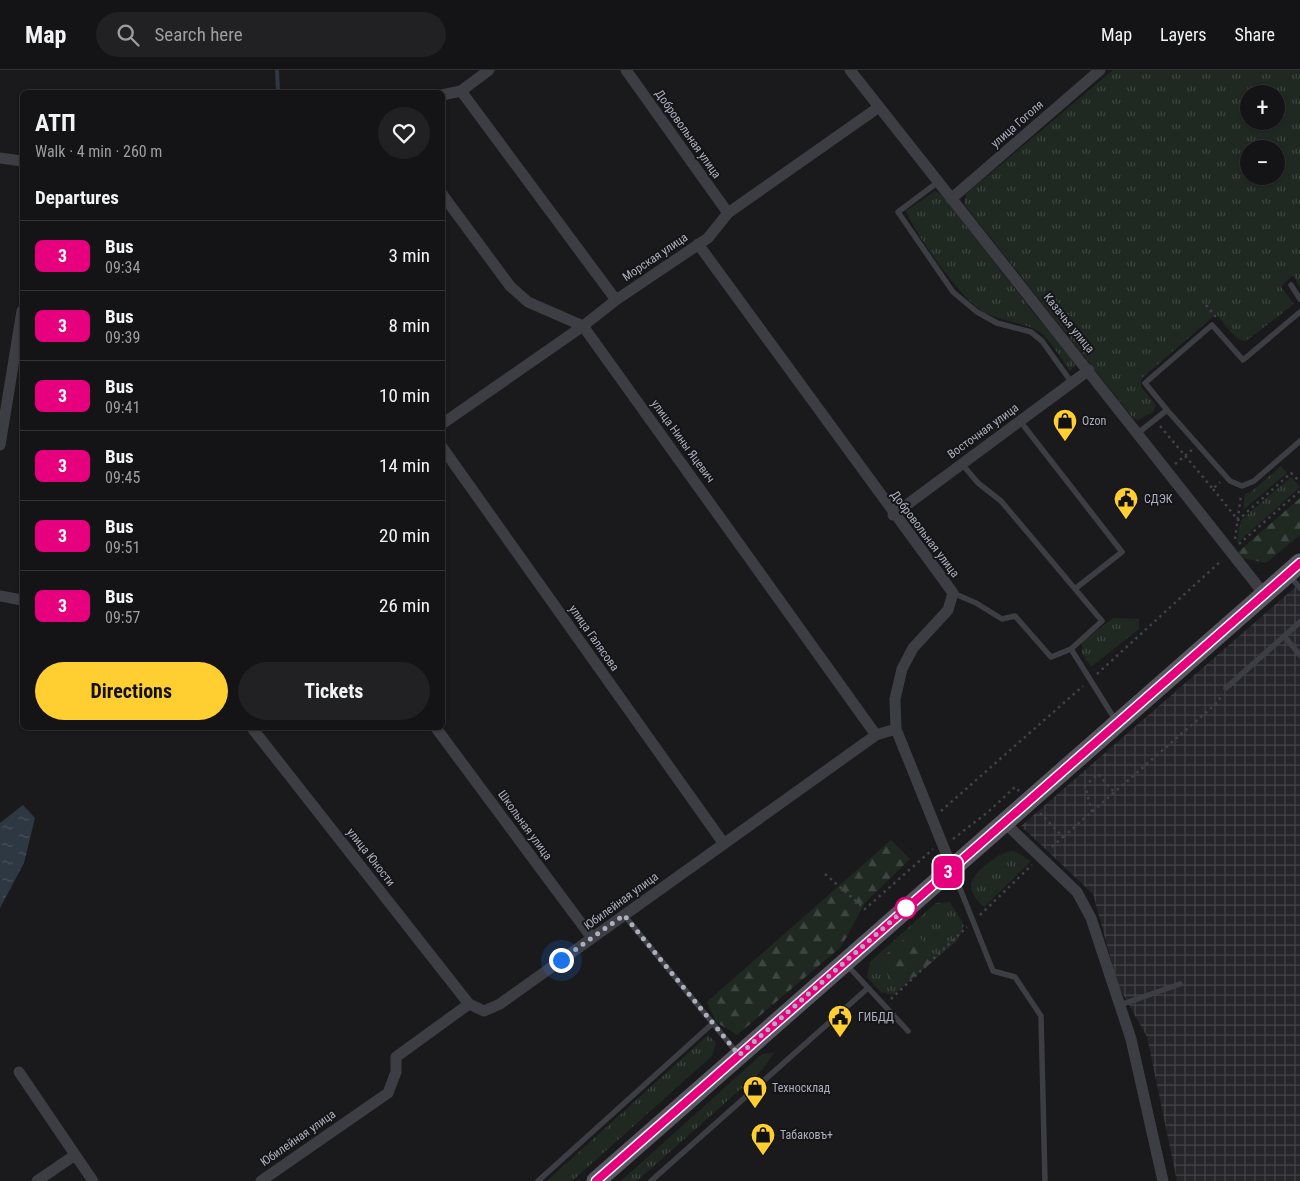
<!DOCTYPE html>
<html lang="en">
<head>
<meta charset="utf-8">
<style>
  :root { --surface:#141416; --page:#212123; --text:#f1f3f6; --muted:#9d9ea1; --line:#333335; --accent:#ffce30 }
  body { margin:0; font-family:"Roboto Condensed",sans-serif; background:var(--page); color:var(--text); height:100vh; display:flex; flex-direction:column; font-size:19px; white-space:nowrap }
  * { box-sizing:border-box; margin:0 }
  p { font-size:16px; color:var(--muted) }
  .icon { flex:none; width:28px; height:28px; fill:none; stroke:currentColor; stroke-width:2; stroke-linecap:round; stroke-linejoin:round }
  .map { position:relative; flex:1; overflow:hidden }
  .side { position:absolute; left:20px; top:20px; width:425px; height:640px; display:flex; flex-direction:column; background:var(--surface); border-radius:8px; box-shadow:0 1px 4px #0004,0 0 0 1px var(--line) }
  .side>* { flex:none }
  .badge { padding:0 10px; border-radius:8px; font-size:18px; line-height:32px }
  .fabs { position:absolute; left:1240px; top:15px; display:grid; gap:10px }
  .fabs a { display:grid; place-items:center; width:45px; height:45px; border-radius:50%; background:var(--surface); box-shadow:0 1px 4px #0004,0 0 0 1px var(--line); font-size:25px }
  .you { position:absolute; width:25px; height:25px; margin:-12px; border:4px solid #fff; border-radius:50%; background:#1a73e8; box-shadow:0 0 0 8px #1a73e833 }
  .map>.badge { position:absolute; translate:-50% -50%; box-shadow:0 0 0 2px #fff }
  h2 { padding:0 15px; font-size:19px; line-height:45px }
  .round { display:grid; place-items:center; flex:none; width:52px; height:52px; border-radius:26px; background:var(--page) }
  .summary { display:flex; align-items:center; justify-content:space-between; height:85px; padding:0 15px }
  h1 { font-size:24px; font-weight:700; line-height:38px }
  .action { display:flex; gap:10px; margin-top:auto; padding:10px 15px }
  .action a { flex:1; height:58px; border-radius:30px; background:var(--accent); color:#111; font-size:20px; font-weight:700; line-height:58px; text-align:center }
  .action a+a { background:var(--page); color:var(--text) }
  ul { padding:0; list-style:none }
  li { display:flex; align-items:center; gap:15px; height:70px; padding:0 15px; border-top:1px solid var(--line) }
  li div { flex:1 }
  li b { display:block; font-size:19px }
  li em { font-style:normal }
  li .badge { min-width:55px; font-weight:700; text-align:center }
  header { display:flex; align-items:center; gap:30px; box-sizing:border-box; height:70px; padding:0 25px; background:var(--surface); border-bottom:1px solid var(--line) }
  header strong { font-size:24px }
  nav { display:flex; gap:28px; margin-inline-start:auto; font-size:18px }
  .search { width:350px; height:45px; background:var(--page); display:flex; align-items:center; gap:12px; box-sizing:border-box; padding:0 18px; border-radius:28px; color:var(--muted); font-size:19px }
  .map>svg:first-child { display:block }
</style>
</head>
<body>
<header>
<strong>Map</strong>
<div class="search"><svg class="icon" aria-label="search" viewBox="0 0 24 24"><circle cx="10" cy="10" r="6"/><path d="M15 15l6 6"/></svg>Search here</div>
<nav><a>Map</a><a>Layers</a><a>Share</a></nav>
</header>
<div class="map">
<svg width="1300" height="1111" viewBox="0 0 1300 1111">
  <defs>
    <pattern id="industrial-grid" width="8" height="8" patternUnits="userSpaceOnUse" patternTransform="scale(1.25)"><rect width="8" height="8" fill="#26262a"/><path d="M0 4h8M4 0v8" fill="none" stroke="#434347"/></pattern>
    <pattern id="grass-tufts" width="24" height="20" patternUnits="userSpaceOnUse" patternTransform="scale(1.25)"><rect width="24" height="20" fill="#1f2922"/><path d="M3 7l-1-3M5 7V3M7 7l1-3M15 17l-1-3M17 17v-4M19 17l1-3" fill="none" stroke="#3d4640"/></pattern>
    <pattern id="forest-firs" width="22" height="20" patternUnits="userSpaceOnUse" patternTransform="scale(1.25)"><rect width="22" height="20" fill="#1f2922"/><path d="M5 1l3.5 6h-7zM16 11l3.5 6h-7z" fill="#3d4640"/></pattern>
    <pattern id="water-ripples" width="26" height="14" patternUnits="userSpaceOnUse" patternTransform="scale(1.25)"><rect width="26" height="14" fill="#2e3843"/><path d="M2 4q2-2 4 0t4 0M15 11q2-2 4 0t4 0" fill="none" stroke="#4a525c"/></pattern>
  </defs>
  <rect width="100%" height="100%" fill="#1a1a1d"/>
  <path fill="url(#industrial-grid)" d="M1300 513V1111H1177L1147 967 1118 915 1093 824 1021 756Z"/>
  <path fill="url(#grass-tufts)" fill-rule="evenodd" d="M1113 0H1300V217L1293 205 1281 217 1294 234 1246 271C1234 271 1224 252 1216 244L1141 309V317L1156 335 1153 342 1138 350 1133 348 964 134 966 124ZM1249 24H1276V51H1249ZM1249 79H1276V106H1249Z
    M935 121 941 124 1037 247 1068 281 1075 295 1070 301C1061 289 1053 274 1042 264 1029 252 997 252 979 239 959 225 915 164 906 141Z
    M1281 396 1287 403 1243 440 1245 424 1251 422Z
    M1291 407 1300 417 1237 473 1241 450Z
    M1113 548 1139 549V559L1091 597 1082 584V572Z
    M1014 781 1031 791 984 837C965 820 968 809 987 794 996 787 1002 782 1014 781Z
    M950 832 964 855 958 870 893 925 881 922 867 907 870 892 936 833Z
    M708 965 716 973 712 986 572 1111H547Z
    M774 983 762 1000 637 1111H621L762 984Z"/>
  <path fill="url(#forest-firs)" d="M1300 428V465L1266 493 1242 488 1238 482Z
    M891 770 910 789 865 833 841 877 737 965 716 952 707 932Z
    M915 860 935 890 904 914H890L883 887Z"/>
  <path fill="url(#water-ripples)" d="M23 735 35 748 24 793 0 838V753Z"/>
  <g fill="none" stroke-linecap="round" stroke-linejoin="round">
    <path stroke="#2e3843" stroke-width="4" d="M277 0 278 22"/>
    <path stroke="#414249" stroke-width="2.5" stroke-dasharray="2.5 4" stroke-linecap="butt" d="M1206 235 1216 247
      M1160 356 1213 419 1220 412
      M1175 394 1192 380
      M1213 419 1238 450 1291 403 1300 412
      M1235 469 1241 425
      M1239 474 1300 421
      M1097 604 1222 490
      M941 741 1083 616
      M1092 742 1085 716 1098 704 1114 722
      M1040 743 1063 767 1049 779
      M1063 767 1218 632 1221 626
      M953 769 988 742 1015 717 1019 721
      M825 804 865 839 933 779
      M980 845 1032 795
      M891 929 967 857"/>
    <path stroke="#3d3d44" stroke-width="5.5" d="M938 112 898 142 953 222 977 242 997 253 1031 262 1042 271 1072 313
      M1291 215 1300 229
      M1167 340 1145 313 1212 255 1243 290 1300 242
      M1020 351 1122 482 1076 518
      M1138 363 1167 340 1230 411 1242 416 1254 411 1300 371
      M962 394 978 413 1001 431 1102 551 1071 579
      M1290 506 1300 518
      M953 523 976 533 1002 549 1015 546 1051 587 1071 579 1116 651
      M1284 566 1300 585
      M1226 618 1300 552
      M953 801 993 901 1015 907 1041 946 1045 1111
      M624 845 738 984
      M847 895 908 961
      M1120 935 1180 914
      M538 1111 713 953
      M651 1111 868 918"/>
    <path stroke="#3d3d44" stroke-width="11" d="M626 0 728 143
      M850 0 1264 524
      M461 21 616 230
      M442 25 461 21 489 0
      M0 88 22 91
      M442 124 510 216 528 232 583 256 876 665
      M951 129 1100 0
      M698 174 953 523 948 540 913 578 902 599 895 629 896 659 952 798
      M442 354 583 256 616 230 708 168 728 143 879 37
      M0 375 22 241
      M442 377 724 774
      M893 445 1089 300
      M0 526 22 530
      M252 658 469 934 484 941 500 934 876 665 896 659
      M436 658 592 868
      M1004 752 1077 822 1091 848 1131 969 1163 1111
      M19 1002 93 1111
      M37 1111 75 1085
      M261 1111 388 1023 396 1002V987L469 934"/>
    <path stroke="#575862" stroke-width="19" d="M596 1111 1300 493"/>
  </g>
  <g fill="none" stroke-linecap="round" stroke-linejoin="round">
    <defs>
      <path id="line" d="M596 1111 1300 493"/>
    </defs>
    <use href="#line" stroke="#fff" stroke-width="11"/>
    <use href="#line" stroke="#e6007e" stroke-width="8"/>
    <path stroke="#acafbd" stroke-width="5" stroke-dasharray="0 9" d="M561 890 624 845 739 985 912 833 906 838"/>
  </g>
  <defs>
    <symbol id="shop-pin" viewBox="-11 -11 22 30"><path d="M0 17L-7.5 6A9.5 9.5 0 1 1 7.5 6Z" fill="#ffce30" stroke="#151518"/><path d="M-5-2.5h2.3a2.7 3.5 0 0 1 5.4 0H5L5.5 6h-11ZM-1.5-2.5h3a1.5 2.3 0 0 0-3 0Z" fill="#111"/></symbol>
    <symbol id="civic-pin" viewBox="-11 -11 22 30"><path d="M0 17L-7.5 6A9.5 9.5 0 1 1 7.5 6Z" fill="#ffce30" stroke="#151518"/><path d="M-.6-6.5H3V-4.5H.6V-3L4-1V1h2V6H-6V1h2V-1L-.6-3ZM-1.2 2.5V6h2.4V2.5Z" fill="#111"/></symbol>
  </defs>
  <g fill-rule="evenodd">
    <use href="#shop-pin" x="1051" y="337" width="28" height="38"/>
    <use href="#civic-pin" x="1112" y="415" width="28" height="38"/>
    <use href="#civic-pin" x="826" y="933" width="28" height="38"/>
    <use href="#shop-pin" x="741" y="1004" width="28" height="38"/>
    <use href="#shop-pin" x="749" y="1051" width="28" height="38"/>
  </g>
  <circle fill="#fff" stroke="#e6007e" stroke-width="2.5" cx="906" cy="838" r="10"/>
  <g text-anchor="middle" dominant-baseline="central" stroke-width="4" stroke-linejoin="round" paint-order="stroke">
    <g font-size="12" fill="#acafbd" stroke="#151518">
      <text transform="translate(1017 54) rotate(-41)">улица Гоголя</text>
      <text transform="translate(688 64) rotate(55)">Добровольная улица</text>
      <text transform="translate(655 187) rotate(-34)">Морская улица</text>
      <text transform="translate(1069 253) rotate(51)">Казачья улица</text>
      <text transform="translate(983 361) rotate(-36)">Восточная улица</text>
      <text transform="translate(683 371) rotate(54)">улица Нины Яцевич</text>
      <text transform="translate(925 464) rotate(53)">Добровольная улица</text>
      <text transform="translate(594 568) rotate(55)">улица Галясова</text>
      <text transform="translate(525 755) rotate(54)">Школьная улица</text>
      <text transform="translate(371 787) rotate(52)">улица Юности</text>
      <text transform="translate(621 831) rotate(-36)">Юбилейная улица</text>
      <text transform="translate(298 1068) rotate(-35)">Юбилейная улица</text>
    </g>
    <g font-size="12" fill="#acafbd" stroke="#151518" text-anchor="start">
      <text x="1082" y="351">Ozon</text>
      <text x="1144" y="429">СДЭК</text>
      <text x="858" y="947">ГИБДД</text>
      <text x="772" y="1018">Техносклад</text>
      <text x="780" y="1065">Табаковъ+</text>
    </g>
  </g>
</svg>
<div class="fabs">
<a>+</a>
<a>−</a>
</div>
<div class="you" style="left:561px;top:890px"></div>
<b class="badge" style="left:948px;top:802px;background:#e6007e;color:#fff">3</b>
<section class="side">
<div class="summary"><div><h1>АТП</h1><p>Walk · 4 min · 260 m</p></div><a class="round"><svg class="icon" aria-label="heart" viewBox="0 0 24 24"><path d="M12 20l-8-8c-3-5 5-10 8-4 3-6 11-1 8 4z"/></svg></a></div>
<h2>Departures</h2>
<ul>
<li><span class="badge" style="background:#e6007e;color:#fff">3</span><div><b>Bus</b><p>09:34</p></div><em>3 min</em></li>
<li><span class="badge" style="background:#e6007e;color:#fff">3</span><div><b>Bus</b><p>09:39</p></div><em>8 min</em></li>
<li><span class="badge" style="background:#e6007e;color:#fff">3</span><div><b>Bus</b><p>09:41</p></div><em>10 min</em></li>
<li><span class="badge" style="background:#e6007e;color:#fff">3</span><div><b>Bus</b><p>09:45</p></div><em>14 min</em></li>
<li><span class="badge" style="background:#e6007e;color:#fff">3</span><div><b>Bus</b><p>09:51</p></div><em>20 min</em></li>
<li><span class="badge" style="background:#e6007e;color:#fff">3</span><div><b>Bus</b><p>09:57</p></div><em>26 min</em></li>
</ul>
<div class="action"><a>Directions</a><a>Tickets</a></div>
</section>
</div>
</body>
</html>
